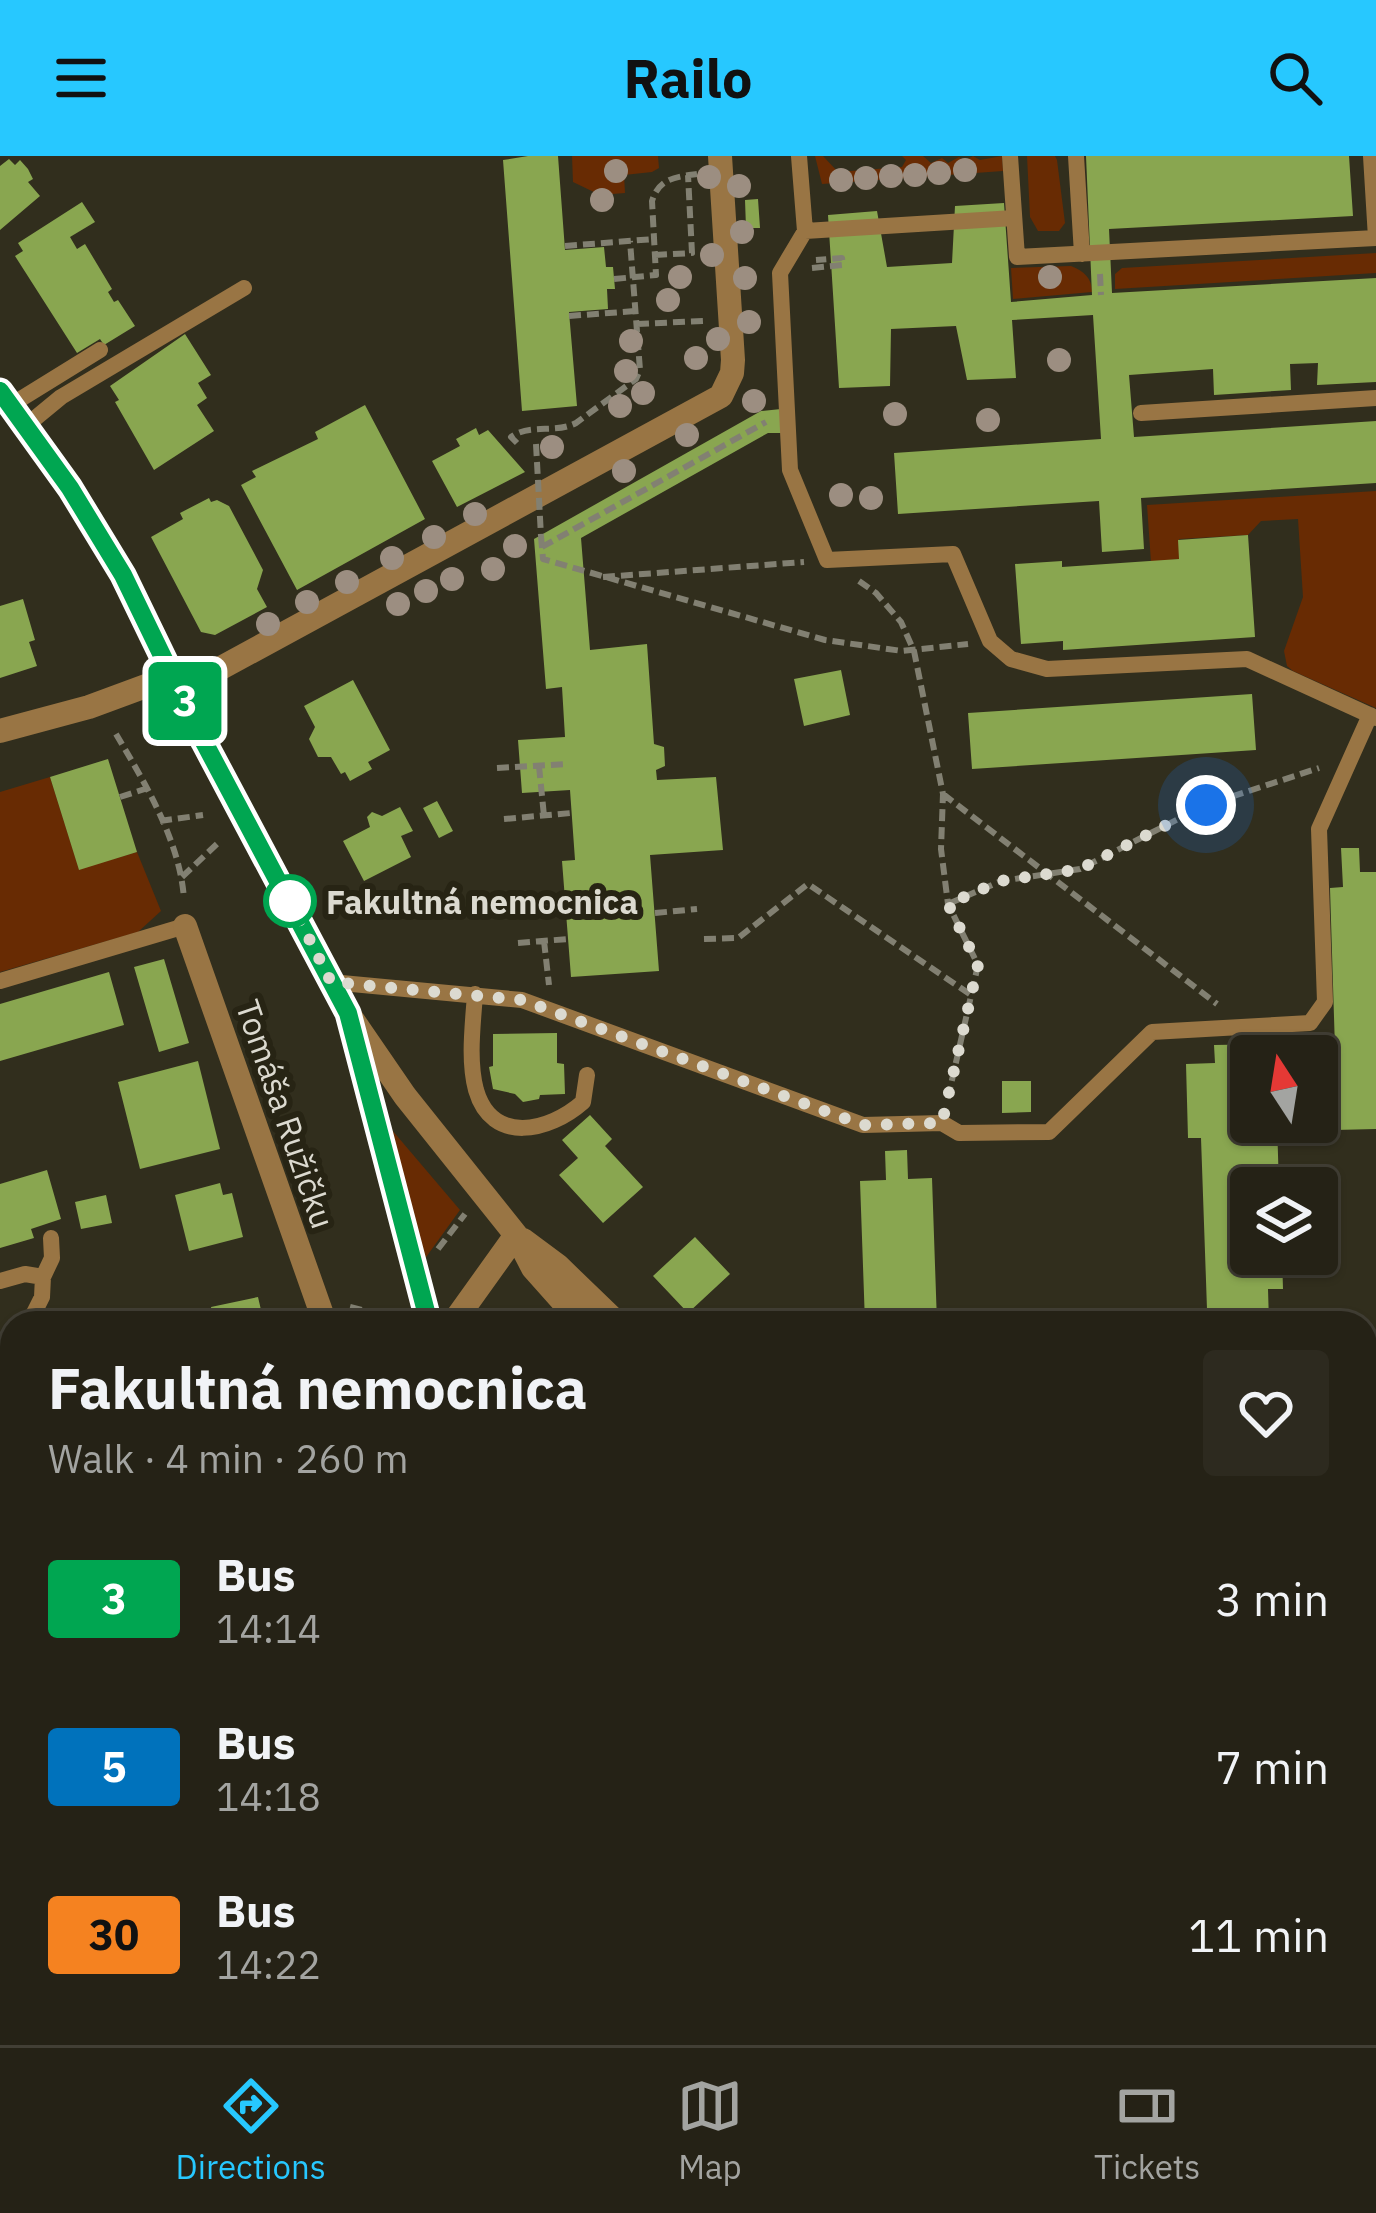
<!DOCTYPE html>
<html lang="en">
<head>
<meta charset="utf-8">
<style>
  :root { --surface:#252216; --page:#2d2a1f; --text:#f1f3f6; --muted:#a3a4a1; --line:#423f35; --accent:#27c8ff }
  body { margin:0; font-family:"IBM Plex Sans",sans-serif; background:var(--page); color:var(--text); height:100vh; display:flex; flex-direction:column; font-size:45px; white-space:nowrap }
  * { box-sizing:border-box; margin:0 }
  p { font-size:39px; color:var(--muted) }
  .icon { flex:none; width:66px; height:66px; fill:none; stroke:currentColor; stroke-width:2; stroke-linecap:round; stroke-linejoin:round }
  .map { position:relative; flex:1; overflow:hidden }
  .panel { position:absolute; left:0px; top:1155px; width:1377px; height:735px; display:flex; flex-direction:column; background:var(--surface); border-radius:36px 36px 0 0; box-shadow:0 3px 9px #0004,0 0 0 3px var(--line) }
  .panel>* { flex:none }
  .badge { padding:0 24px; border-radius:9px; font-size:42px; line-height:78px }
  .needle { width:78px; rotate:348deg }
  .tools { position:absolute; left:1230px; top:879px; display:grid; gap:24px }
  .tools a { display:grid; place-items:center; width:108px; height:108px; border-radius:12px; background:var(--surface); box-shadow:0 3px 9px #0004,0 0 0 3px var(--line); font-size:60px }
  .you { position:absolute; width:60px; height:60px; margin:-30px; border:9px solid #fff; border-radius:50%; background:#1a73e8; box-shadow:0 0 0 18px #1a73e833 }
  .map>.badge { position:absolute; translate:-50% -50%; box-shadow:0 0 0 6px #fff }
  .round { display:grid; place-items:center; flex:none; width:126px; height:126px; border-radius:12px; background:var(--page) }
  .head { display:flex; align-items:center; justify-content:space-between; height:204px; padding:0 48px }
  h1 { font-size:57px; font-weight:800; line-height:90px }
  ul { padding:0; list-style:none }
  li { display:flex; align-items:center; gap:36px; height:168px; padding:0 48px }
  li div { flex:1 }
  li b { display:block; font-size:45px }
  li em { font-style:normal }
  li .badge { min-width:132px; font-weight:700; text-align:center }
  header { display:flex; justify-content:space-between; align-items:center; height:156px; padding:0 48px; background:var(--accent); color:#111; font-size:54px; font-weight:800 }
  .menu { display:flex; justify-content:space-around; align-items:center; height:168px; border-top:3px solid var(--line); background:var(--surface); font-size:33px; color:var(--muted) }
  .menu a { display:grid; justify-items:center; gap:6px }
  .menu .current { color:var(--accent) }
  .map>svg:first-child { display:block }
</style>
</head>
<body>
<header><svg class="icon" aria-label="menu" viewBox="0 0 24 24"><path d="M4 6h16M4 12h16M4 18h16"/></svg>Railo<svg class="icon" aria-label="search" viewBox="0 0 24 24"><circle cx="10" cy="10" r="6"/><path d="M15 15l6 6"/></svg></header>
<div class="map">
<svg width="1376" height="1889" viewBox="0 0 1376 1889">
  <rect width="100%" height="100%" fill="#312e1d"/>
  <path fill="#682b03" d="M572 0H658L659 12 652 16 624 19 625 37 600 39 573 26Z
    M815 0H823L838 16 902 11 906 4 902 0H923L931 7 942 2 948 7 959 1 964 5 973 0 980 4 1002 0 1003 15 822 28Z
    M1027 0H1055L1057 4 1065 67 1059 75H1038L1030 61Z
    M1376 97V117L1115 133V118L1122 112Z
    M1071 110C1084 115 1092 122 1092 136L1013 143 1011 112Z
    M1376 335V552L1293 515 1287 510 1284 495 1303 441 1298 363 1261 365 1248 379 1179 383V403L1151 406 1147 349Z
    M50 621 79 713 137 696 161 755 138 776 0 816V636Z
    M392 974 460 1054 424 1104 390 981Z
    M445 1878H689L690 1889H445Z
    M756 1878H1004L985 1889H761Z"/>
  <g fill="none" stroke-linecap="round" stroke-linejoin="round">
    <path stroke="#00280b" stroke-width="9" d="M398 1889V1878"/>
  </g>
  <path fill="#89a650" d="M528 0H558L565 94 604 91 606 111H613L615 133H607L608 153 569 156 577 250 522 255 503 4Z
    M1086 0H1349L1353 60 1109 73 1112 137 1376 122V226L1317 229 1318 207 1290 208 1291 234 1214 239 1213 213 1129 219 1134 281 1376 265V327L1141 342 1144 393 1102 396 1099 345 898 358 894 297 1101 283 1093 159 1012 164 1016 222 967 224 956 170 891 173 890 230 839 232 828 59 877 55 887 111 952 107 955 50 1004 47 1011 146 1092 139Z
    M9 3 15 9 20 4 28 13 33 23 28 26 40 40 0 74V10Z
    M758 43 760 72H746L745 44Z
    M82 46 95 66 70 81 77 93 85 88 112 133 108 136 114 146 118 144 135 170 104 189 100 183 77 197 15 100 23 95 18 87Z
    M185 178 211 219 198 227 207 242 197 249 214 275 154 314 115 246 119 244 110 230Z
    M365 249 425 363 297 434 241 329 256 321 252 315 318 283 315 276Z
    M781 253V277H768L581 382 590 494 647 488 654 588 664 591 665 610 656 614 657 624 716 621 723 694 650 699 659 815 571 821 562 705 575 704 570 634 522 637 518 584 565 581 562 531 546 533 534 383 761 255Z
    M476 272 479 279 488 274 525 316 457 351 432 305 460 290 456 283Z
    M209 342 211 346 217 344 229 350 263 414 257 433 267 451 215 479 201 476 151 381 183 363 180 357Z
    M1248 379 1255 481 1063 494V485L1021 488 1015 408 1062 405V411L1179 403 1178 384Z
    M23 443 35 484 29 486 37 510 0 522V450Z
    M841 514 850 559 804 570 794 523Z
    M353 524 390 594 368 606 372 613 350 625 345 616 341 618 331 601H318L309 583 315 571 304 550Z
    M1252 538 1256 594 972 613 968 557Z
    M108 603 137 696 79 714 50 621Z
    M437 645 453 675 439 682 423 652Z
    M400 651 413 675 401 680 411 701 364 725 343 685 370 671 367 661 372 656 382 660Z
    M1341 692H1359L1360 716H1376V973L1335 974 1333 945 1323 946 1324 961 1317 962V900H1324L1325 926 1336 925 1330 732 1343 731Z
    M164 803 189 887 159 896 134 811Z
    M109 816 124 869 0 905V848Z
    M557 877V907L564 908 565 938 540 939 539 943 523 946 515 938 493 933 489 911 493 910V878Z
    M1276 888V900H1251V966H1277L1279 1032H1251V1098H1282L1283 1133H1268L1269 1167H1252V1152L1207 1153 1201 982H1188L1186 908 1215 907 1214 889Z
    M198 905 220 993 140 1013 118 926Z
    M1002 925H1031V956L1002 957Z
    M590 959 612 983 605 990 643 1031 603 1067 559 1019 578 1002 562 984Z
    M907 994 908 1023 932 1022 937 1167H865L860 1025 886 1024 885 995Z
    M47 1014 61 1063 31 1073 34 1082 0 1092V1028Z
    M220 1027 223 1039 232 1037 243 1081 189 1095 175 1039Z
    M106 1039 112 1067 81 1073 75 1046Z
    M695 1081 730 1118 688 1157 653 1120Z
    M258 1141 264 1167H214L211 1151Z
    M12 1621V1678L0 1682V1624Z
    M111 1878H160L164 1889H115Z"/>
  <g fill="none" stroke-linecap="round" stroke-linejoin="round">
    <path stroke="#828072" stroke-width="6" stroke-dasharray="12 6" stroke-linecap="butt" d="M565 90 654 83
      M655 99 692 97 688 19
      M812 112 843 109 842 102 816 104
      M1100 118 1101 139
      M614 123 656 119 652 45C659 22 676 21 697 18
      M569 160 636 155
      M637 168 703 165
      M517 287 511 281C530 267 555 278 576 267L636 223 640 214 630 85
      M541 380 543 403 825 484 902 495 968 488
      M542 391 766 266
      M603 421 804 406
      M859 425 876 437 901 466 914 495 943 638 941 693 948 748 978 809 947 946
      M116 578C145 627 180 685 184 743
      M539 610 544 660
      M497 612 568 608
      M943 638 1217 848
      M120 641 148 632
      M504 663 571 657
      M160 665 203 659
      M182 721 218 687
      M948 748 1001 725 1080 713 1206 649 1319 612
      M655 757 697 753
      M704 783 738 782 808 728 971 839
      M544 785 549 829
      M518 787 568 783
      M438 1093 465 1058
      M350 1151 401 1164
      M1258 1878 1269 1889"/>
    <path stroke="#997544" stroke-width="16" d="M799 0 805 75 780 117 790 314 827 404 953 398 990 485 1011 503 1047 513 1247 503 1376 562
      M1010 0 1017 101 1376 82
      M1076 0 1082 98
      M1371 0 1376 82
      M805 75 1014 62
      M11 249 100 194
      M1141 257 1376 242
      M27 269 61 241 244 132
      M0 825 185 770
      M331 826 522 844 863 969 942 967 959 977 1049 976 1152 876 1310 867 1325 846 1319 673 1370 559
      M475 838C473 868 468 904 476 934 492 989 549 976 583 946L587 919
      M0 1125 25 1118 43 1121
      M29 1167 42 1141 43 1121 52 1102 51 1082
      M0 1215 12 1200"/>
    <path stroke="#997544" stroke-width="24" d="M208 519 721 240 732 217 733 204 720 0"/>
    <path stroke="#997544" stroke-width="24" d="M0 235 70 331 123 419 204 586 348 857 405 940 516 1079 533 1112 582 1167
      M0 575 89 551 173 520
      M185 770 325 1167
      M353 877 429 1167
      M523 1084 558 1110 617 1167
      M453 1167 516 1079
      M1365 1823 1376 1828
      M1365 1872 1376 1877
      M431 1878V1889
      M216 1889 221 1878
      M304 1889 307 1878"/>
    <path stroke="#fbbf6e" stroke-width="30" d="M1365 1716 1376 1710
      M1365 1756 1376 1750
      M737 1878 741 1889
      M708 1889 710 1878
      M1045 1889 1073 1878
      M1126 1889 1145 1878"/>
    <path stroke="#828072" stroke-width="6" stroke-dasharray="12 6" stroke-linecap="butt" d="M536 288 541 380"/>
  </g>
  <g fill="#9c8e81">
    <circle cx="965" cy="14" r="12"/>
    <circle cx="616" cy="15" r="12"/>
    <circle cx="939" cy="17" r="12"/>
    <circle cx="915" cy="19" r="12"/>
    <circle cx="891" cy="20" r="12"/>
    <circle cx="709" cy="21" r="12"/>
    <circle cx="866" cy="22" r="12"/>
    <circle cx="841" cy="24" r="12"/>
    <circle cx="739" cy="30" r="12"/>
    <circle cx="602" cy="44" r="12"/>
    <circle cx="742" cy="76" r="12"/>
    <circle cx="712" cy="99" r="12"/>
    <circle cx="680" cy="121" r="12"/>
    <circle cx="1050" cy="121" r="12"/>
    <circle cx="745" cy="122" r="12"/>
    <circle cx="668" cy="144" r="12"/>
    <circle cx="749" cy="166" r="12"/>
    <circle cx="718" cy="183" r="12"/>
    <circle cx="631" cy="185" r="12"/>
    <circle cx="696" cy="202" r="12"/>
    <circle cx="1059" cy="204" r="12"/>
    <circle cx="626" cy="215" r="12"/>
    <circle cx="643" cy="237" r="12"/>
    <circle cx="754" cy="245" r="12"/>
    <circle cx="620" cy="250" r="12"/>
    <circle cx="895" cy="258" r="12"/>
    <circle cx="988" cy="264" r="12"/>
    <circle cx="687" cy="279" r="12"/>
    <circle cx="552" cy="291" r="12"/>
    <circle cx="624" cy="315" r="12"/>
    <circle cx="841" cy="339" r="12"/>
    <circle cx="871" cy="342" r="12"/>
    <circle cx="475" cy="358" r="12"/>
    <circle cx="434" cy="381" r="12"/>
    <circle cx="515" cy="390" r="12"/>
    <circle cx="392" cy="402" r="12"/>
    <circle cx="493" cy="413" r="12"/>
    <circle cx="452" cy="423" r="12"/>
    <circle cx="347" cy="426" r="12"/>
    <circle cx="426" cy="435" r="12"/>
    <circle cx="307" cy="446" r="12"/>
    <circle cx="398" cy="448" r="12"/>
    <circle cx="268" cy="468" r="12"/>
  </g>
  <g fill="none" stroke-linecap="round" stroke-linejoin="round">
    <defs>
      <path id="line" d="M0 235 70 332 123 419 204 586 348 857 429 1167"/>
    </defs>
    <use href="#line" stroke="#fff" stroke-width="27"/>
    <use href="#line" stroke="#00a651" stroke-width="18"/>
    <path stroke="#dcdad0" stroke-width="12" stroke-dasharray="0 21.6" d="M290 745 331 826 522 844 863 969 942 967 978 809 948 748 1001 725 1080 713 1206 649"/>
  </g>
  <circle fill="#fff" stroke="#00a651" stroke-width="6" cx="290" cy="745" r="24"/>
  <g text-anchor="middle" dominant-baseline="central" stroke-width="12" stroke-linejoin="round" paint-order="stroke">
    <g font-size="33" font-weight="bold" fill="#dcdad0" stroke="#272414" text-anchor="start">
      <text x="326" y="745">Fakultná nemocnica</text>
    </g>
    <g font-size="33" fill="#dcdad0" stroke="#272414">
      <text transform="translate(286 958) rotate(71)">Tomáša Ružičku</text>
    </g>
  </g>
</svg>
<div class="tools">
<a><svg class="needle" viewBox="-14 -14 28 28"><path d="M0-13l5 13h-10z" fill="#e53935"/><path d="M0 13l5-13h-10z" fill="#a3a4a1"/></svg></a>
<a><svg class="icon" aria-label="layers" viewBox="0 0 24 24"><path d="M12 4l9 5-9 5-9-5zM3 14l9 5 9-5"/></svg></a>
</div>
<div class="you" style="left:1206px;top:649px"></div>
<b class="badge" style="left:185px;top:545px;background:#00a651;color:#fff">3</b>
<section class="panel">
<div class="head"><div><h1>Fakultná nemocnica</h1><p>Walk · 4 min · 260 m</p></div><a class="round"><svg class="icon" aria-label="heart" viewBox="0 0 24 24"><path d="M12 20l-8-8c-3-5 5-10 8-4 3-6 11-1 8 4z"/></svg></a></div>
<ul>
<li><span class="badge" style="background:#00a651;color:#fff">3</span><div><b>Bus</b><p>14:14</p></div><em>3 min</em></li>
<li><span class="badge" style="background:#0072bc;color:#fff">5</span><div><b>Bus</b><p>14:18</p></div><em>7 min</em></li>
<li><span class="badge" style="background:#f58220;color:#111">30</span><div><b>Bus</b><p>14:22</p></div><em>11 min</em></li>
</ul>
</section>
</div>
<nav class="menu">
<a class="current"><svg class="icon" aria-label="directions" viewBox="0 0 24 24"><path d="M12 3l9 9-9 9-9-9zM9 14v-3h6M13 9l2 2-2 2"/></svg>Directions</a>
<a><svg class="icon" aria-label="map" viewBox="0 0 24 24"><path d="M3 6l6-2 6 2 6-2v14l-6 2-6-2-6 2zM9 4v14M15 6v14"/></svg>Map</a>
<a><svg class="icon" aria-label="tickets" viewBox="0 0 24 24"><path d="M3 7h18v10H3zM15 7v10"/></svg>Tickets</a>
</nav>
</body>
</html>
